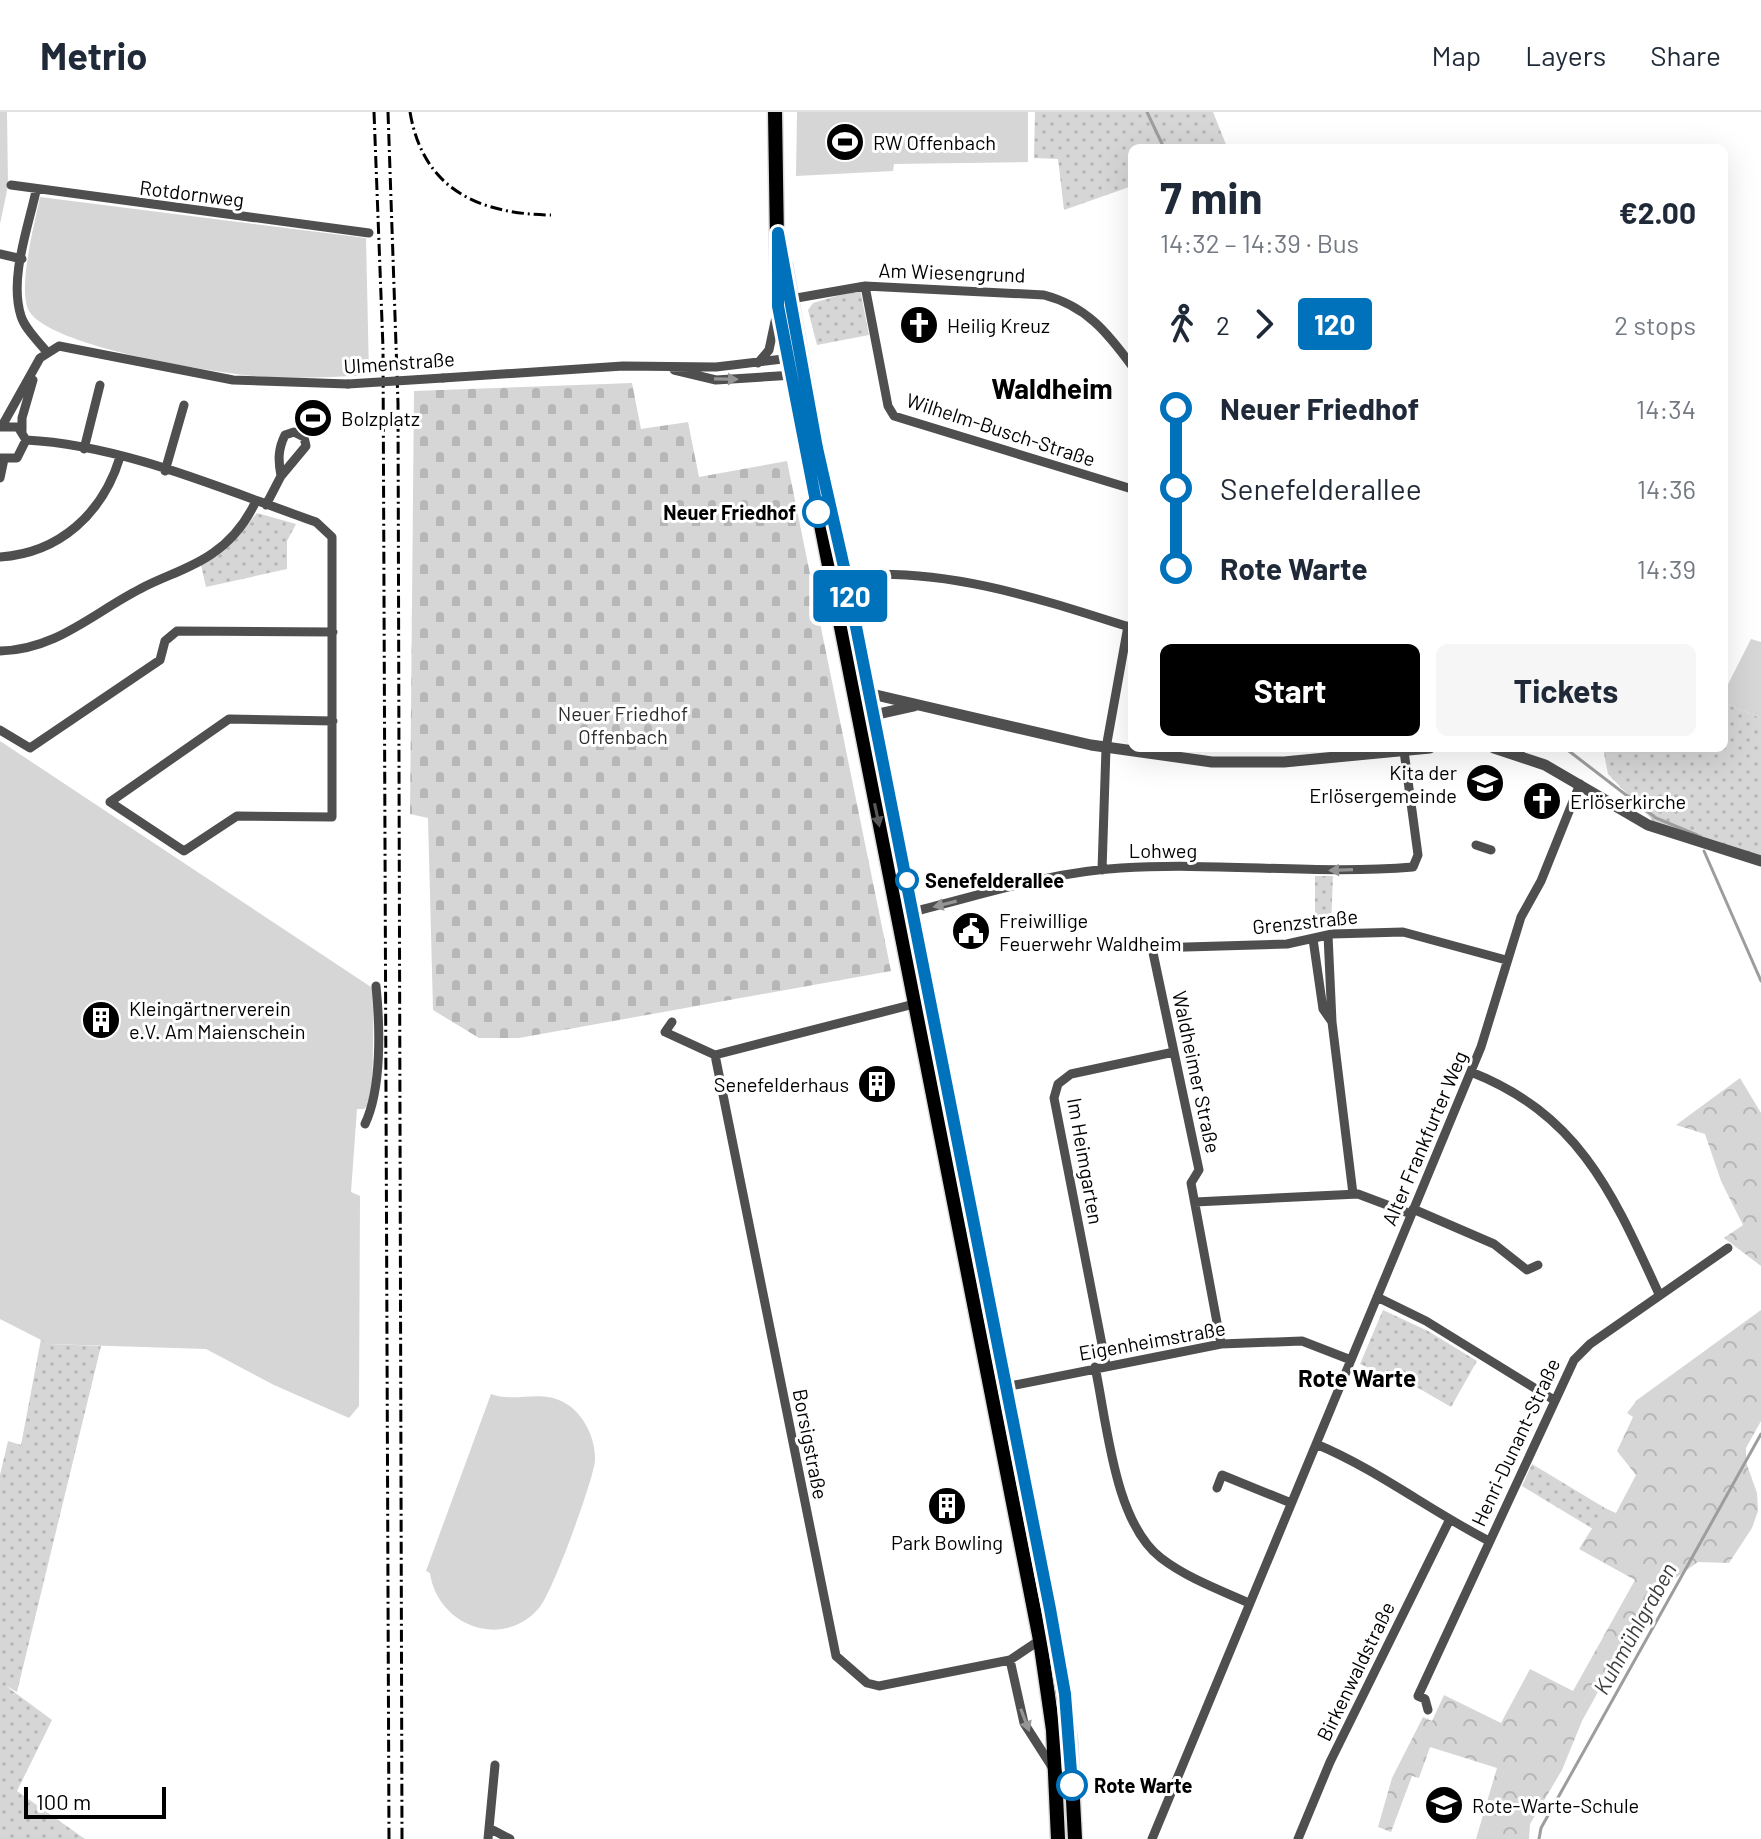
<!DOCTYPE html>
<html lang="en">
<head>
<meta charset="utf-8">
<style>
  :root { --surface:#fff; --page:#f6f6f7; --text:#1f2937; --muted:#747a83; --line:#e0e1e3; --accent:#000 }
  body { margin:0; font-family:Barlow,sans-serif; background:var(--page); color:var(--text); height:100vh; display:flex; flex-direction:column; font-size:30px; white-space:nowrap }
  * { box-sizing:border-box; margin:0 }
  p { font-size:26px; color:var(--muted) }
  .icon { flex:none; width:44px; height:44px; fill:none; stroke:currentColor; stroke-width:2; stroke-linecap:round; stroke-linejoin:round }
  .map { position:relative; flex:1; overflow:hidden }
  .sheet { position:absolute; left:1128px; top:32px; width:600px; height:608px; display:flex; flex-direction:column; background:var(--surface); border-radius:12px; box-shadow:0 8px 32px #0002 }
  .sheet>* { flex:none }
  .badge { padding:0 16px; border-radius:6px; font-size:28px; line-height:52px }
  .scale { position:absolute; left:24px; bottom:20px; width:142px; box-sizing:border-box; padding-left:8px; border:4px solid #000; border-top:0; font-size:22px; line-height:28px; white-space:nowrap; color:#000; -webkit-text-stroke:6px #fff; paint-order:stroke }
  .map>.badge { position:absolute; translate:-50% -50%; box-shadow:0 0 0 4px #fff }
  .legs { display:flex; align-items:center; gap:12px; height:88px; padding:0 32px; font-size:26px }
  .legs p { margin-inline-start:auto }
  .head { display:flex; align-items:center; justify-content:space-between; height:136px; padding:0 32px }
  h1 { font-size:44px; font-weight:700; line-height:60px }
  .cta { display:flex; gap:16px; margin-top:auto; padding:16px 32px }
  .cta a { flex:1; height:92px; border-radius:12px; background:var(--accent); color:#fff; font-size:32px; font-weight:700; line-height:92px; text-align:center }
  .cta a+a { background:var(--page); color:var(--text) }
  ul { padding:0 32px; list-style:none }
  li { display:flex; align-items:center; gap:28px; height:80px; font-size:30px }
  li i { display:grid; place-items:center; width:12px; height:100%; margin:0 10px; background:currentColor }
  li i::after { content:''; width:20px; height:20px; margin:-10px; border:6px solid; border-radius:50%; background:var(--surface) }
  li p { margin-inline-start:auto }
  li:first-child i { background:linear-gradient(#0000 50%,currentColor 0) }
  li:last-child i { background:linear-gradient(currentColor 50%,#0000 0) }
  header { display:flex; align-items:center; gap:48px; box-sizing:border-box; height:112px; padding:0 40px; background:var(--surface); border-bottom:2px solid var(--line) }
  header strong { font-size:38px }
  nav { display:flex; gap:44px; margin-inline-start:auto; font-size:28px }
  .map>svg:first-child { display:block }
</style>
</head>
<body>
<header>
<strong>Metrio</strong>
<nav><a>Map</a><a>Layers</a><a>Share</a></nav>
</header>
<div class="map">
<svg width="1761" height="1727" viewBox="0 0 1761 1727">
  <defs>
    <pattern id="grass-dots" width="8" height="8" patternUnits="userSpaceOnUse" patternTransform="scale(2)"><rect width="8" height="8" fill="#d6d6d6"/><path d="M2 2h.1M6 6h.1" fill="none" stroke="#b6b6b6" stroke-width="1.8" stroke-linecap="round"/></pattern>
    <pattern id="forest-crowns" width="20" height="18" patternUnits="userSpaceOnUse" patternTransform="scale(2)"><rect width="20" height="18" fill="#d6d6d6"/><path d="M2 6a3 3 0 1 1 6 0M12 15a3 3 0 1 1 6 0" fill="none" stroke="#b6b6b6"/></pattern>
    <pattern id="cemetery-stones" width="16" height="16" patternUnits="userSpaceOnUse" patternTransform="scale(2)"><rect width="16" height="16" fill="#d6d6d6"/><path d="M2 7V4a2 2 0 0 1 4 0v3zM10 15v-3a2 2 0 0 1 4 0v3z" fill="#b6b6b6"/></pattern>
  </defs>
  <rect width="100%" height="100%" fill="#fff"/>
  <path fill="url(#grass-dots)" d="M1035 0H1213L1227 35 1132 36V74L1064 98 1058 47 1034 46Z
    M860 177 869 223 817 233 808 198 813 191Z
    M257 401 296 412 287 429V457L206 475 201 453 228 435Z
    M1724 591 1761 606V745L1659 715 1608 662 1603 636H1724Z
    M1315 764H1333L1331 816H1315Z
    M1383 1198 1428 1219 1477 1249 1451 1295 1389 1259 1386 1264 1360 1252Z
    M41 1227 49 1232 101 1234 17 1580 6 1574 52 1608 17 1679 85 1727H0V1363L8 1329 21 1333Z
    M1532 1352 1605 1396 1593 1417 1522 1374Z"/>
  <path fill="url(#forest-crowns)" d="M1740 966 1761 1001V1154L1724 1126 1743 1113 1721 1069 1705 1022 1676 1013Z
    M1761 1198V1309L1746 1336V1350L1757 1381 1758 1399 1752 1416 1729 1451 1698 1450 1667 1472 1625 1531 1582 1609 1562 1658 1530 1712 1529 1727H1476L1497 1656 1430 1635 1419 1666 1412 1664 1391 1720 1378 1715 1392 1666 1423 1605 1432 1609 1444 1583 1501 1611 1530 1557 1573 1579 1635 1468 1579 1437 1605 1396 1616 1401 1636 1363 1617 1339 1633 1305 1627 1301 1637 1288Z"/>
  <path fill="url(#cemetery-stones)" d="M632 271 641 317 688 310 699 365 787 349 891 859 519 926H479L433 898 428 706 410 702 414 279Z"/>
  <path fill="#d6d6d6" d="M0 0H7L8 74 0 112Z
    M797 0H1028V50L894 52 893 59 796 64Z
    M40 85 366 126 369 263C334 265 300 267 265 265 221 262 51 236 29 199 17 177 35 110 40 85Z
    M300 298H325V315H300Z
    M1751 527 1761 530V606L1724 591V580Z
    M0 629 374 877 372 990 364 997H357L351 1080 360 1084 359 1294 349 1306 274 1273 206 1237 49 1232 0 1207Z
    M491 1282C518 1292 544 1274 571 1295 586 1307 596 1329 595 1349 593 1369 552 1482 539 1496 502 1539 437 1513 430 1461L426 1459Z"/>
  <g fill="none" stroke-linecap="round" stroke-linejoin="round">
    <path stroke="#9d9d9d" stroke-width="3" d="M1147 0 1164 36
      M1565 636 1656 706 1697 723
      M1704 739 1761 869
      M1539 1727 1541 1716 1761 1322"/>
    <defs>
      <path id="primary" d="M775 0 778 194 1040 1528 1053 1618 1058 1727
        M785 153 817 336 846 464 1050 1497 1070 1629 1075 1727"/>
    </defs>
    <use href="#primary" stroke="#dbdbdb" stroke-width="17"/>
    <path stroke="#4f4f4f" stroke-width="9" d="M11 73 369 121
      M36 79C28 116 9 167 21 204 25 217 38 229 46 239
      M0 142 22 147
      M865 174 888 294 894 304 1132 377
      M791 187 865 174 1044 183C1086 194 1107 220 1132 254
      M758 251 769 238 777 200
      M674 258 716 268 794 263
      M443 266 623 254 716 255 791 246
      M2 314 40 246 59 234 233 268 348 272
      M0 315H18L26 328 17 346H0
      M22 319V306L33 268
      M26 328C124 333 224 378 316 410L332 425V705L237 704 184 739 110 690 229 607 333 609
      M84 337 100 273
      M165 359 184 293
      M0 366 4 347
      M266 393 281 364 306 334 304 325 294 320 285 323C278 337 278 348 281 364
      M0 445C60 441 103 401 120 345
      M846 464C943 454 1041 487 1132 516
      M0 539C56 538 93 501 140 477 164 464 191 457 213 441 232 428 246 410 256 389
      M0 618 30 636 160 548 165 529 177 519 333 520
      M1476 733 1491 738
      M1102 758 1106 636 1128 514
      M912 800C981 783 1050 760 1121 756 1218 750 1316 763 1413 755L1418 743 1404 639
      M1328 823 1332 910 1353 1082
      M1313 827 1323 897 1332 910
      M672 910 665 920 715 943
      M715 943 836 1544 867 1571 879 1574 1010 1548 1040 1528
      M715 943 918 891
      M1471 960C1580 1003 1613 1082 1659 1182
      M365 1012C382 976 380 914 376 874
      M1195 1090 1358 1082 1411 1102
      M1413 1097 1494 1132 1527 1158 1538 1153
      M1377 1185 1426 1209 1554 1288
      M1221 1232 1191 1071 1199 1058 1152 836 1287 832 1332 822 1403 820 1506 848
      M1106 1253 1054 986 1058 972 1071 962 1174 940
      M1095 1255C1107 1310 1114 1410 1161 1446 1187 1466 1220 1478 1249 1491
      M1005 1275 1221 1232 1302 1229 1351 1248
      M1316 1332C1378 1358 1429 1398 1489 1429
      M1217 1376 1222 1363 1291 1391
      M1010 1548 1024 1611 1054 1658
      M1428 1598 1425 1587 1418 1584 1574 1248 1590 1232 1728 1136
      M489 1716 510 1727
      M488 1727 495 1653
      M1152 1727 1481 935 1521 805 1541 769 1580 672
      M1298 1727 1330 1650 1449 1409"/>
    <path stroke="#4f4f4f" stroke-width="11" d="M863 580 1091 633 1212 650H1284L1430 636
      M869 604 914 594
      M1494 636 1545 653 1648 713 1761 749"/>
    <use href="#primary" stroke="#000" stroke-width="14"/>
    <path stroke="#000" stroke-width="3" stroke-dasharray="12 4 2 4" stroke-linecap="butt" d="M374 0 383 236 389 1727
      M388 0 398 291 402 1727
      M410 0C423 77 478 102 551 103"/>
    <path stroke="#4f4f4f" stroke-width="9" d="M348 272 443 266"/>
  </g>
  <defs><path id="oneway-solid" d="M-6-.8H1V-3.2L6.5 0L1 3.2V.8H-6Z" transform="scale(2)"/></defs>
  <g fill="#959595">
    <use href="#oneway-solid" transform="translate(726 267) rotate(1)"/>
    <use href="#oneway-solid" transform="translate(1341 758) rotate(178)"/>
    <use href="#oneway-solid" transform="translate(945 792) rotate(166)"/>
    <use href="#oneway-solid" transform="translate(1025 1608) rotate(69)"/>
  </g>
  <use fill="#595959" href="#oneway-solid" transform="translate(877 703) rotate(78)"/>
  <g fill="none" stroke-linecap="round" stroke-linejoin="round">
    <defs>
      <path id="line-1" d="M818 400 778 194V121L817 336 846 464 1050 1497 1065 1582 1072 1673"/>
    </defs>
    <use href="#line-1" stroke="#fff" stroke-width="18"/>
    <use href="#line-1" stroke="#0072bc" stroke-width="12"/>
  </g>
  <defs>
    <symbol id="stadium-disc" viewBox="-11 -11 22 22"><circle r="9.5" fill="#000" stroke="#fff"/><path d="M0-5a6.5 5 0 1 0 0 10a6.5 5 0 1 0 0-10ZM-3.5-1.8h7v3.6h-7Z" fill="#fff"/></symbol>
    <symbol id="church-disc" viewBox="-11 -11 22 22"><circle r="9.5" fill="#000" stroke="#fff"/><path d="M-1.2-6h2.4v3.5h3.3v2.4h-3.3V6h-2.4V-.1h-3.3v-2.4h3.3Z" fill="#fff"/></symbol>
    <symbol id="school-disc" viewBox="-11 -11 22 22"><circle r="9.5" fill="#000" stroke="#fff"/><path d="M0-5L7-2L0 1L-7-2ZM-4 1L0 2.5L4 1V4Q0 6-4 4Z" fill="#fff"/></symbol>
    <symbol id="civic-disc" viewBox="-11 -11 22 22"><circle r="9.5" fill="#000" stroke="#fff"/><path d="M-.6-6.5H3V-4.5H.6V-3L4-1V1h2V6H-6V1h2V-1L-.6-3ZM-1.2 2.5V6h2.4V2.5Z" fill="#fff"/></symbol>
    <symbol id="building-disc" viewBox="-11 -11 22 22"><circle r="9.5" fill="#000" stroke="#fff"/><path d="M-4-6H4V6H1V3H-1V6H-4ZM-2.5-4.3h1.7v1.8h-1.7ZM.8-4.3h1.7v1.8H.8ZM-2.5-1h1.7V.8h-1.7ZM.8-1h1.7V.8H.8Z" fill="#fff"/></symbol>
  </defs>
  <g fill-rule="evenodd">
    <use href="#stadium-disc" x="823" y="8" width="44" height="44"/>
    <use href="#church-disc" x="897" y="191" width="44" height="44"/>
    <use href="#stadium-disc" x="291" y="284" width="44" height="44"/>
    <use href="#school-disc" x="1463" y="649" width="44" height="44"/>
    <use href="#church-disc" x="1520" y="667" width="44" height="44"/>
    <use href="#civic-disc" x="949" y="797" width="44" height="44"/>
    <use href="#building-disc" x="79" y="886" width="44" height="44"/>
    <use href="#building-disc" x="855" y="950" width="44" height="44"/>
    <use href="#building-disc" x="925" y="1372" width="44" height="44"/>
    <use href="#school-disc" x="1422" y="1671" width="44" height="44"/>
  </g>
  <g fill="#fff" stroke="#0072bc" stroke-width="4">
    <circle cx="818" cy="400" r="14"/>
    <circle cx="907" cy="768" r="10"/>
    <circle cx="1072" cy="1673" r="14"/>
  </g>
  <g text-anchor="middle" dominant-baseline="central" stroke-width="6" stroke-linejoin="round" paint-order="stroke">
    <g font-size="20" fill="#000" stroke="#fff" text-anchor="start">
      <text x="873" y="30">RW Offenbach</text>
      <text x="947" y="213">Heilig Kreuz</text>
      <text x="341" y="306">Bolzplatz</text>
      <text x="1457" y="660" text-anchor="end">Kita der<tspan x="1457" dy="23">Erlösergemeinde</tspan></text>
      <text x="1570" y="689">Erlöserkirche</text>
      <text x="999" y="808">Freiwillige<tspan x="999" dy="23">Feuerwehr Waldheim</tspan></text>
      <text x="129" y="896">Kleingärtnerverein<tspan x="129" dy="23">e.V. Am Maienschein</tspan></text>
      <text x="849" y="972" text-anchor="end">Senefelderhaus</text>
      <text x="947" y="1430" text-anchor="middle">Park Bowling</text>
      <text x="1472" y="1693">Rote-Warte-Schule</text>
    </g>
    <g font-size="20" fill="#000" stroke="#fff">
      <text transform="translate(192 81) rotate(7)">Rotdornweg</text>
      <text transform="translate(952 160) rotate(2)">Am Wiesengrund</text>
      <text transform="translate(399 250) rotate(-4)">Ulmenstraße</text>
      <text transform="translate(1001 317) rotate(18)">Wilhelm-Busch-Straße</text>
      <text x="1163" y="738">Lohweg</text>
      <text transform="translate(1305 809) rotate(-6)">Grenzstraße</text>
      <text transform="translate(1197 960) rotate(78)">Waldheimer Straße</text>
      <text transform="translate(1424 1026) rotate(-67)">Alter Frankfurter Weg</text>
      <text transform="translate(1086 1049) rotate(80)">Im Heimgarten</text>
      <text transform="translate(1152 1228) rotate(-10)">Eigenheimstraße</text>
      <text transform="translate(1515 1330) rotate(-65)">Henri-Dunant-Straße</text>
      <text transform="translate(811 1332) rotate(79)">Borsigstraße</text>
      <text transform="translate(1355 1559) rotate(-64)">Birkenwaldstraße</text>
    </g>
    <g font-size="20" font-weight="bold" fill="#000" stroke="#fff" text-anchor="start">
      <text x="796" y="400" text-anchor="end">Neuer Friedhof</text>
      <text x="925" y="768">Senefelderallee</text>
      <text x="1094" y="1673">Rote Warte</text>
    </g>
    <g font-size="20" fill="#2d2d2d" stroke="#fff">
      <text x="623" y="601">Neuer Friedhof<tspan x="623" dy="23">Offenbach</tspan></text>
    </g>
    <g font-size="22" font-style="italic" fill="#3e3e3e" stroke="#fff">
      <text transform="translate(1634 1516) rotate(-61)">Kuhmühlgraben</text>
    </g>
    <g font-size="24" font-weight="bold" fill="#000" stroke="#fff">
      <text x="1357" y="1265">Rote Warte</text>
    </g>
    <g font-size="28" font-weight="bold" fill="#000" stroke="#fff">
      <text x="1052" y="276">Waldheim</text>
    </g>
  </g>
</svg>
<div class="scale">100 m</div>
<b class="badge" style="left:850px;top:484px;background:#0072bc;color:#fff">120</b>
<section class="sheet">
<div class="head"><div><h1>7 min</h1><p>14:32 – 14:39 · Bus</p></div><b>€2.00</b></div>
<div class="legs"><svg class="icon" aria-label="walk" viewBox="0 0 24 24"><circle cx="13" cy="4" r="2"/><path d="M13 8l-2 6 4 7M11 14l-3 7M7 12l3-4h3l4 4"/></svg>2<svg class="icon" aria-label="forward" viewBox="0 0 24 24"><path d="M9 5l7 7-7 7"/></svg><b class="badge" style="background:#0072bc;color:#fff">120</b><p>2 stops</p></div>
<ul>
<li><i style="color:#0072bc"></i><b>Neuer Friedhof</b><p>14:34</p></li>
<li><i style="color:#0072bc"></i><span>Senefelderallee</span><p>14:36</p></li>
<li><i style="color:#0072bc"></i><b>Rote Warte</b><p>14:39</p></li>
</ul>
<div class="cta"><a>Start</a><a>Tickets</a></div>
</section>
</div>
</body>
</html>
